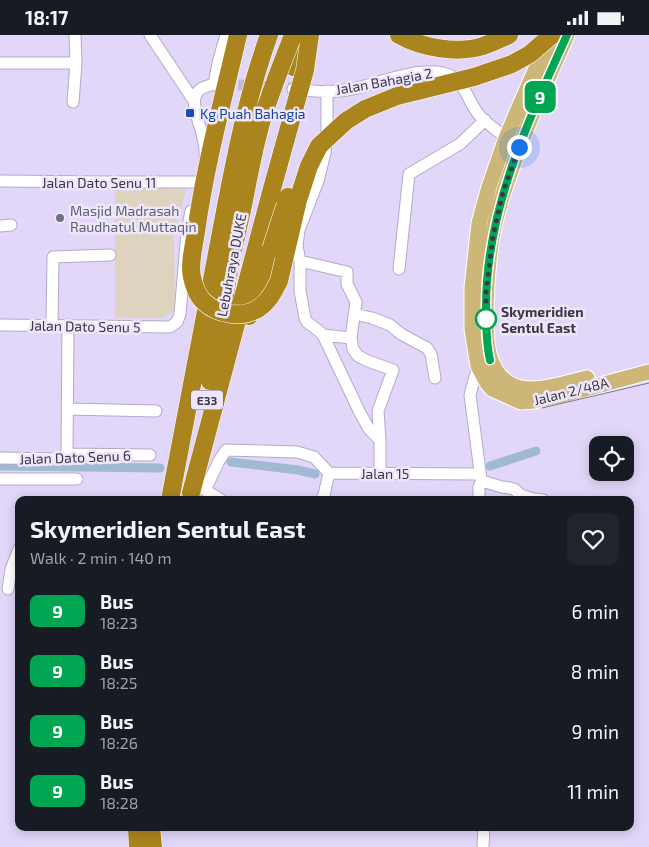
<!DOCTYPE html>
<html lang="en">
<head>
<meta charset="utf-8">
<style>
  :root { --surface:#171b24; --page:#20242c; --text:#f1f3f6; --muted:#9ea1a6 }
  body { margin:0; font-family:"Exo 2",sans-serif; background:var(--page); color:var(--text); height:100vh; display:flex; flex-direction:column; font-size:19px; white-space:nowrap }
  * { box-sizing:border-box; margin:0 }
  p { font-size:16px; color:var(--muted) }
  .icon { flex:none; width:28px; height:28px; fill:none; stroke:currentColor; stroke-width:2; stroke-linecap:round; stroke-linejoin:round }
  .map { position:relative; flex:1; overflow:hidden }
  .drawer { position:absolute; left:15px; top:461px; width:619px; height:335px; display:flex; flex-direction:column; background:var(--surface); border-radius:10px; box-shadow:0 2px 12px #0003 }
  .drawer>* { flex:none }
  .badge { padding:0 10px; border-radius:8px; font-size:18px; line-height:32px }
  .tools { position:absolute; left:589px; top:401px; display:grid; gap:10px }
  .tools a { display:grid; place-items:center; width:45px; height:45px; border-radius:10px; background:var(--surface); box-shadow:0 2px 12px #0003; font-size:25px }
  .you { position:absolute; width:25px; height:25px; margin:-12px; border:4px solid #fff; border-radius:50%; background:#1a73e8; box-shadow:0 0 0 8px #1a73e833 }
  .map>.badge { position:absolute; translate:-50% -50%; box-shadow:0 0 0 2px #fff }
  .round { display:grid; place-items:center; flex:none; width:52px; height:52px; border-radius:10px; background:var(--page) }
  .summary { display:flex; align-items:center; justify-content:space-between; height:85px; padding:0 15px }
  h1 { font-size:24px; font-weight:700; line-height:38px }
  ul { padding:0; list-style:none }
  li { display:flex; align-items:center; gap:15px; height:60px; padding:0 15px }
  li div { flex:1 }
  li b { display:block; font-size:19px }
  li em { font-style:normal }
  li .badge { min-width:55px; font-weight:700; text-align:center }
  .status { display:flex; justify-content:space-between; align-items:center; height:35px; padding:0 25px; background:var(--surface); direction:ltr }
  .status svg { height:14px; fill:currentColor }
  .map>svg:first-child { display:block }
</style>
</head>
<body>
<div class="status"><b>18:17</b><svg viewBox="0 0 49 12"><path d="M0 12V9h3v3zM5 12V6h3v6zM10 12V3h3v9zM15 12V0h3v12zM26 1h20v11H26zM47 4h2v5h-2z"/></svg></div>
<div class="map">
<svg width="649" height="812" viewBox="0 0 649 812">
  <rect width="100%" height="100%" fill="#e3d7f9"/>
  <path fill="#ddd3bf" d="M115 152 186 154 174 200 175 275 164 283H115Z"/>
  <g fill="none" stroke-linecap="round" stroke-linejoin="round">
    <path stroke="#a0bad3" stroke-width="9" d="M231 427 298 435 315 439
      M0 431 160 433
      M490 431 536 416"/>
    <path stroke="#c2b7d5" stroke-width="11" stroke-dasharray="11 5.5" stroke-linecap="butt" d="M222 49 292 53"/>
    <defs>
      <path id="minor" d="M150 0 194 66
        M0 28H76
        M214 49 218 28 226 0
        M293 54C311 56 329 58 347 55 374 51 427 27 451 41 467 50 468 68 480 81 487 89 498 96 506 103
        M327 56V97L325 118 318 146 299 195 297 211 300 226V256L305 283 307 287 319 296 323 300 360 378 369 394 380 405
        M73 67 76 28 75 0
        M205 120C208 92 170 50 222 49
        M0 146 102 147H198
        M0 191 11 190
        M300 226 347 237V249L356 267 351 303 353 314 358 321 368 326 393 335 378 376 380 405V439
        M399 234 409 139 460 109 485 85
        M354 279 372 283 390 290 401 299 427 313 431 319 435 343
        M0 290 170 292 177 287 180 279 187 197 191 176
        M52 290 53 222 110 220
        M323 300 351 303
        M482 329 478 331 470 360 481 444 482 446 502 452 510 453 514 454 521 460 533 464 543 465
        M68 374 156 376
        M67 419 68 290
        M67 419 150 420
        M0 423 64 424 67 419
        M0 444H77
        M221 465 205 455 219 426 226 415 297 417 314 422 329 438 480 439
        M321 465 324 460 329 438
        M479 465V452L482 446
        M8 554 11 534 19 514
        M483 812 484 792"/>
      <path id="major" d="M567 0C548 44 527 87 512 133 504 155 496 178 492 202 488 228 486 255 486 281 486 305 486 335 510 349 531 361 565 348 587 343
        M549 4 520 70 506 103 489 152 479 188 472 253V294L478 331 487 348 492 354 521 367 534 366 559 361 649 337"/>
      <path id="highway" d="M399 0C422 13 458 19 483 11 492 8 500 4 509 0
        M293 32 296 19 304 0
        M249 281 271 214
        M210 346 231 224 242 175
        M191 458 270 161
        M170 465C188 367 208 269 226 171
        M137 792 138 812
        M151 792 153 812"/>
    </defs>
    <use href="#minor" stroke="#b4a9c9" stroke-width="13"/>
    <use href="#major" stroke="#fff" stroke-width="17"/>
    <use href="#highway" stroke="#fff" stroke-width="19"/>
    <use href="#minor" stroke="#fff" stroke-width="11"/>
    <use href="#major" stroke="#ccb678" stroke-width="15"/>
    <use href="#highway" stroke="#aa851e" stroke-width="18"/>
    <path stroke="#7e778c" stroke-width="1" d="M542 373 649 348"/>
    <defs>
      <path id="highway-bridge" d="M238 0C223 65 205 131 196 197 194 210 189 230 192 242 194 251 197 260 203 266 217 280 243 284 259 273 269 266 274 256 279 246L298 165 309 131 319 111 346 86 365 74 397 61 474 42 512 29 530 19 552 0
        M270 161 305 35 310 0
        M226 171C237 114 249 55 269 0
        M242 175C248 146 253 116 261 88 270 58 282 29 293 0
        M271 214 288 162"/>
    </defs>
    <use href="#highway-bridge" stroke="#fff" stroke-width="19" stroke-linecap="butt"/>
    <use href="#highway-bridge" stroke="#aa851e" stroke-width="18"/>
  </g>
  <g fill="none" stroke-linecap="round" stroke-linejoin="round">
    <defs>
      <path id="line" d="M490 325C486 308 486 290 486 272 486 174 528 87 567 0"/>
    </defs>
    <use href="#line" stroke="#fff" stroke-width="11"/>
    <use href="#line" stroke="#00a651" stroke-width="8"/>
    <path stroke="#3c3845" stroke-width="5" stroke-dasharray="0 9" d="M486 284V257L493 201 503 157 519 112"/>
  </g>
  <rect fill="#1a4fb4" stroke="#eee7fc" stroke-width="2" x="185" y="73" width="10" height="10" rx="2.5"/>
  <circle fill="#6b7280" stroke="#eee7fc" stroke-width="2" cx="60" cy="183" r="5"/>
  <circle fill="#fff" stroke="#00a651" stroke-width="2.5" cx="486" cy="284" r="10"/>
  <g text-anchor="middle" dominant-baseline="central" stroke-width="5" stroke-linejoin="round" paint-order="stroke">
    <rect fill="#eee7fc" stroke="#716c7c" stroke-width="1" x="191" y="355.5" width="32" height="19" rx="4"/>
    <g font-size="12" font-weight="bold" fill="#3c3845">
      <text x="207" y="365">E33</text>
    </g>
    <g font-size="14" fill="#3c3845" stroke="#eee7fc">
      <text transform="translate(384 46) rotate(-10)">Jalan Bahagia 2</text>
      <text x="99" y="147">Jalan Dato Senu 11</text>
      <text transform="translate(231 230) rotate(-79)">Lebuhraya DUKE</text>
      <text transform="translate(85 291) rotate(1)">Jalan Dato Senu 5</text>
      <text transform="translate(571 356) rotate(-14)">Jalan 2/48A</text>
      <text transform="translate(75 422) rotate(-2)">Jalan Dato Senu 6</text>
      <text x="385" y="438">Jalan 15</text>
    </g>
    <g font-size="14" fill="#164399" stroke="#eee7fc" text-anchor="start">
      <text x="200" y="78">Kg Puah Bahagia</text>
    </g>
    <g font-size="14" fill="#5b616d" stroke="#eee7fc" text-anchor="start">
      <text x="70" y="175">Masjid Madrasah<tspan x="70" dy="16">Raudhatul Muttaqin</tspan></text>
    </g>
    <g font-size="14" font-weight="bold" fill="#3c3845" stroke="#eee7fc" text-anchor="start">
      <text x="501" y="276">Skymeridien<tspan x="501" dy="16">Sentul East</tspan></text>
    </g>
  </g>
</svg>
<div class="tools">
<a><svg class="icon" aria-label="locate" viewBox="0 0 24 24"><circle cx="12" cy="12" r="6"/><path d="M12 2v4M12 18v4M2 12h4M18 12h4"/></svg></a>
</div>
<div class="you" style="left:519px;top:112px"></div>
<b class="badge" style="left:540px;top:62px;background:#00a651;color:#fff">9</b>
<section class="drawer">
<div class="summary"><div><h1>Skymeridien Sentul East</h1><p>Walk · 2 min · 140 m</p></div><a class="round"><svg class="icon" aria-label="heart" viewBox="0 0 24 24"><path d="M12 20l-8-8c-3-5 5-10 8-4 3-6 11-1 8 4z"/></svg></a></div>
<ul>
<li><span class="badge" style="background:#00a651;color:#fff">9</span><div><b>Bus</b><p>18:23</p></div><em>6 min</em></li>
<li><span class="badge" style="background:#00a651;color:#fff">9</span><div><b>Bus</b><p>18:25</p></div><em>8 min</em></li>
<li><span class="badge" style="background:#00a651;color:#fff">9</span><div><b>Bus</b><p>18:26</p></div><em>9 min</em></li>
<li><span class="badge" style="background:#00a651;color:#fff">9</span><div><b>Bus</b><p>18:28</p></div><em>11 min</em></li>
</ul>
</section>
</div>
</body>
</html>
